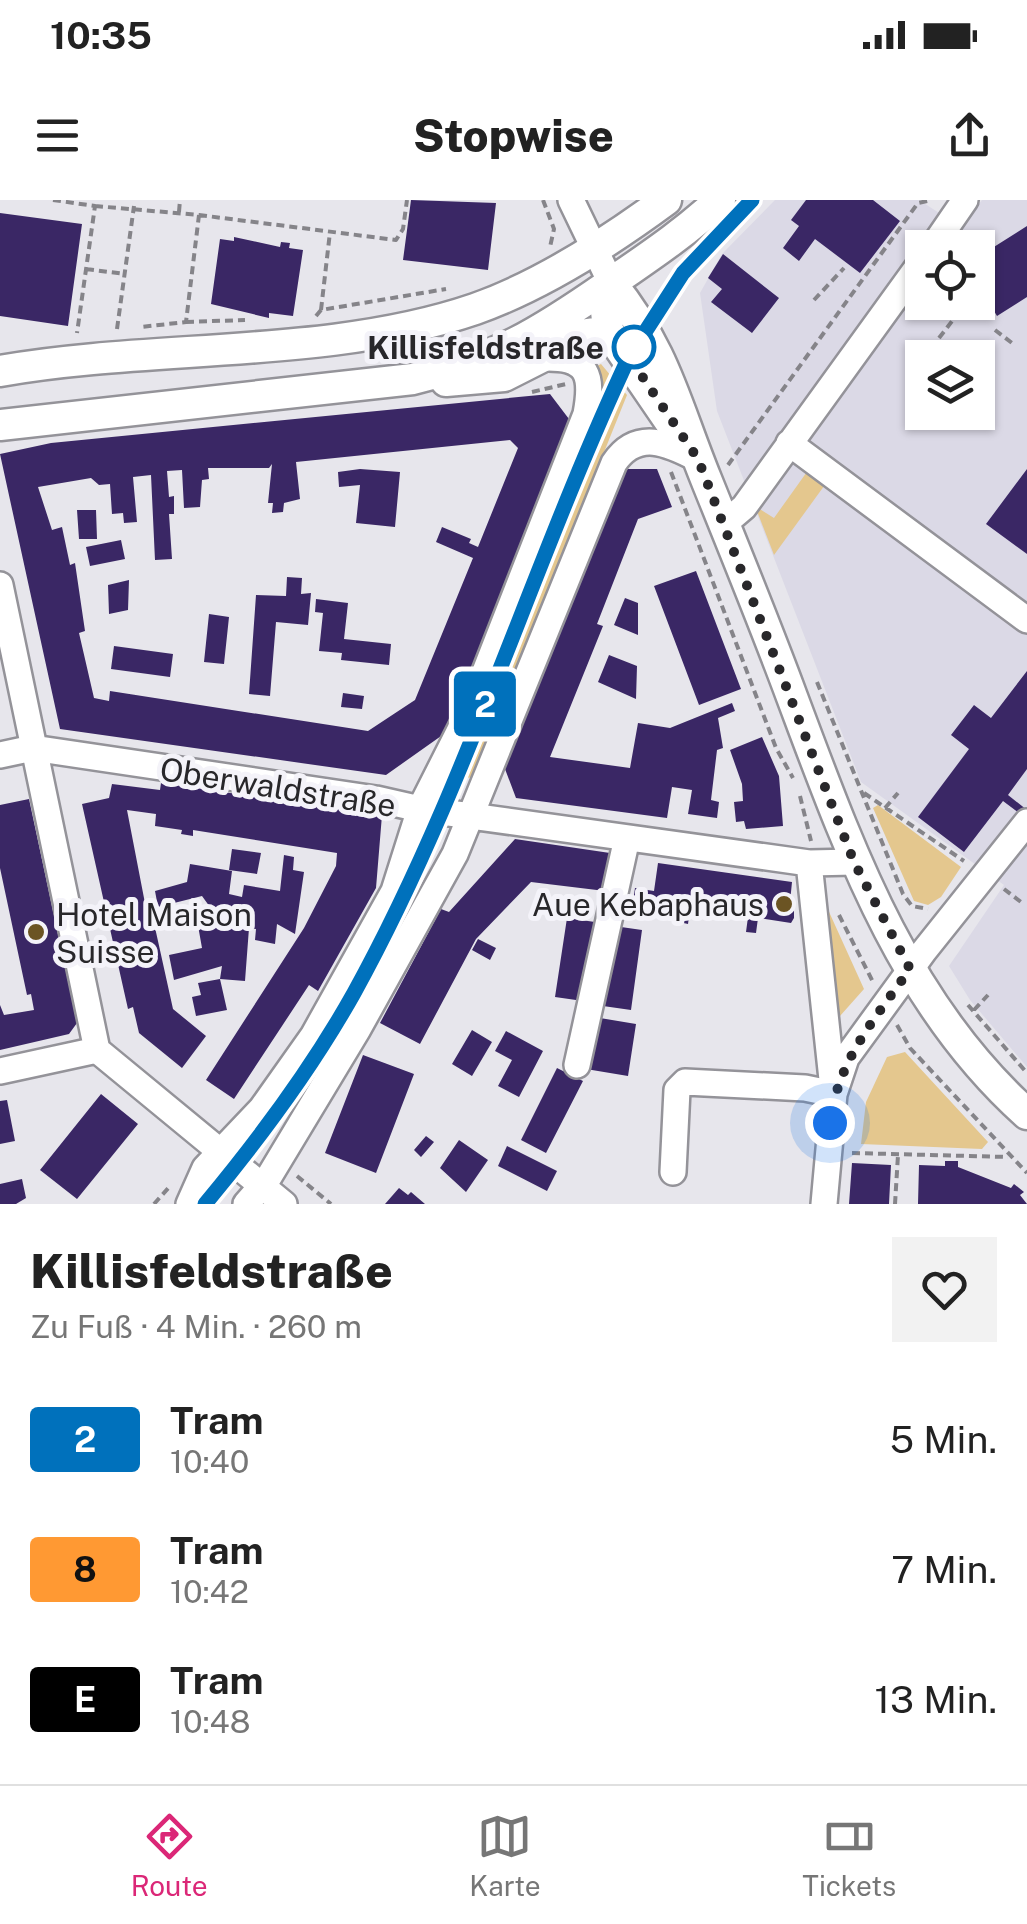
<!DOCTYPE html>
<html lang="de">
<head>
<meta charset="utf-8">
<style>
  :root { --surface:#fff; --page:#f2f2f2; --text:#222; --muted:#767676; --line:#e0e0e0; --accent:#db2777 }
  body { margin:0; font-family:"Public Sans",sans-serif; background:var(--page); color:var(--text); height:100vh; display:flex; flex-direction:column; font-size:38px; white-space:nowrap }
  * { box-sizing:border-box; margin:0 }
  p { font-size:32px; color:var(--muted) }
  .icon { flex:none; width:55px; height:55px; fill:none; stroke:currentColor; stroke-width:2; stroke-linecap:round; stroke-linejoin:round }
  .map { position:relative; height:1004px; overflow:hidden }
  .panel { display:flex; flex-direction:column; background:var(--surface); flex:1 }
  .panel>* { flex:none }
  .badge { padding:0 20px; border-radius:8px; font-size:35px; line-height:65px }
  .buttons { position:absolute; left:905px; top:30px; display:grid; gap:20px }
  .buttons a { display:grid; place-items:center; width:90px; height:90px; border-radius:0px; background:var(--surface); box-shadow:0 2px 8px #0004; font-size:50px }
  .you { position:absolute; width:50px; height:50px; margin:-25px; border:8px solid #fff; border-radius:50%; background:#1a73e8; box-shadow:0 0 0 15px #1a73e833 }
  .map>.badge { position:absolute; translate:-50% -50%; box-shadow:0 0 0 5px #fff }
  .round { display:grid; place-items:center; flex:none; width:105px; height:105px; border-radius:0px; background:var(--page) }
  .headline { display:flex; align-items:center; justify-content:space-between; height:170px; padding:0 30px }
  h1 { font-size:48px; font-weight:800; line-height:75px }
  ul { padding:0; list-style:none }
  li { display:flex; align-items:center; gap:30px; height:130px; padding:0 30px }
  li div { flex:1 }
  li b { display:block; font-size:38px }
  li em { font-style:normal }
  li .badge { min-width:110px; font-weight:700; text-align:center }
  .status { display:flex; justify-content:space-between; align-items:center; height:70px; padding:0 50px; background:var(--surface); direction:ltr }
  .status svg { height:28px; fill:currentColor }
  header { display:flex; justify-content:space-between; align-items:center; height:130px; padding:0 30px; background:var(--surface); font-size:45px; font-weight:800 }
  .tabs { display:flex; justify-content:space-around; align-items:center; height:140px; border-top:2px solid var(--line); background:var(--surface); font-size:28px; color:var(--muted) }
  .tabs a { display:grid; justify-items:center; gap:5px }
  .tabs .active { color:var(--accent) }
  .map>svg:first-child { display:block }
</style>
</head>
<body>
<div class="status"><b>10:35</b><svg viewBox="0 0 49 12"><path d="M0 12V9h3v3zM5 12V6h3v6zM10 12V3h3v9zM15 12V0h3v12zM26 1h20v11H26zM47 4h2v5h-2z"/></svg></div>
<header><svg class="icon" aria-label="menu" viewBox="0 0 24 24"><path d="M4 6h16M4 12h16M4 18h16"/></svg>Stopwise<svg class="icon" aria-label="share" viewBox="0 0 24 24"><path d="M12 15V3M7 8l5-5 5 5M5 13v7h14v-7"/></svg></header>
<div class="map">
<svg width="1027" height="1004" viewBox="0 0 1027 1004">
  <rect width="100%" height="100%" fill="#e7e6ec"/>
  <path fill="#dbd9e6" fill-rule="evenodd" d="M775 0H919L961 27 982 0H1027V867L970 800 949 766 1004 685 861 582 717 211 700 93 722 54ZM922 48H978V102H922ZM922 158H978V212H922Z"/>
  <path fill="#e4c78e" d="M601 164 627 195 473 578 452 576 595 167Z
    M809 269 827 282 774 355 755 306 774 318Z
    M878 605 961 667 941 697 928 705 914 701 873 608Z
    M825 703 864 789 840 816 832 817Z
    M905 852 988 942 982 949 861 944 866 902 887 857Z"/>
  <path fill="#3a2765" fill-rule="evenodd" d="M411 0 496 3 488 70 403 60Z
    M806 0H873L900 21 860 73 815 39 799 61 783 48 799 26 791 20Z
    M0 13 82 24 68 126 0 116Z
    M1027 26V97L997 116 978 84V57Z
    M234 37 280 47 281 42 290 43 289 48 303 50 293 116 269 113V118L211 104 220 39 234 41Z
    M723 54 779 98 752 133 711 102 722 89 708 78Z
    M550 194 572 223 451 529 386 575 60 529 0 254 51 243ZM510 240 518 248 478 347 469 343 471 339 442 327 436 342 473 358 415 500 368 531 110 491 109 501 94 498 79 433 85 431 75 363 70 365 62 327 52 330 38 287 91 278 99 285 110 284 112 314 123 313 124 323 137 322 133 277 151 275 155 360 172 359 169 314H174V296L169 297 167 271 182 270 184 308 200 307 202 280 209 279 208 268H269L272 264 268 303H273L272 313 283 312 284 303 300 299 296 262Z
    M360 269 400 272 395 327 356 323 360 285 339 287 338 272Z
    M620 269H657L672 307 638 319 597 424 603 426 550 557 630 568 638 523 670 528 732 503 735 511 718 518 723 548 717 550 711 600 719 602 717 618 688 614 692 590 672 587 667 618 516 598 502 561Z
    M1027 269V354L986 324Z
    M77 310H96L97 339H79Z
    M121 340 125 359 90 366 86 347Z
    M696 371 741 489 699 505 654 386Z
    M287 377 302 378 301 394 311 393 308 425 276 422 270 496 249 494 256 395 286 396Z
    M129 380 128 410 109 414 108 385Z
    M625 398 638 403V435L614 425Z
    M316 399 348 403 344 439 391 444 389 465 341 460 342 453 319 451 323 413 315 412Z
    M209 414 229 417 224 464 204 462Z
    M114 446 173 454 170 477 111 469Z
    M609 455 637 466 636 499 598 482Z
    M1027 471V569L1008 595 1027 610V619L1003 601 964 652 918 617 969 549 951 535 974 505 991 518Z
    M343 493 364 496 362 509 341 507Z
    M762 537 779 576 783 626 746 629 744 621 736 622 734 602 743 601 742 584 730 550Z
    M161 583 382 615 376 688 318 791 309 785 234 899 206 880 304 728 336 666 337 653 193 630V636L181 634 182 630 155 626 156 614 127 610 149 724 154 723 173 809 206 836 182 868 139 833 133 807 128 809 82 604 109 598 112 584 160 590Z
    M29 599 77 823 69 834 0 850V805L4 815 34 810 31 794 27 795 0 668V605Z
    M515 639 610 653 605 691 531 682 476 739 420 844 380 823 441 709 449 712Z
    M232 649 261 653 257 674 229 670Z
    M284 655 294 657 293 670 304 672 295 734 277 724 275 744 255 740 256 729 249 728 245 781 220 779 222 766 174 780 169 755 202 748 197 720 215 714 202 696 158 707 155 691 187 682 190 664 232 671 229 694 242 697 244 685 280 691Z
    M658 663 792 682 790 702H794V718L791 723 758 718 756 733 746 732 748 717 690 709 688 724 679 722 681 707 652 703 650 718 631 715 635 688 654 691Z
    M567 718 595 722 583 801 555 797Z
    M614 726 642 730 631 810 603 806Z
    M478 739 496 748 490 760 472 750Z
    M220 779 227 810 196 816 192 797 201 795 198 783Z
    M594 817 636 824 628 876 586 869Z
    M472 830 492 842 472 876 452 864Z
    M506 831 543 851 519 897 498 886 512 860 495 851Z
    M363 855 414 874 376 973 325 953Z
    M557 868 583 881 546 953 521 940Z
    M101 894 138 924 77 999 40 970Z
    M7 900 15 941 0 944V901Z
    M426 936 434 942 421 957 414 950Z
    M459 940 488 960 466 992 440 968Z
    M507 946 557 971 547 991 498 966Z
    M945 961H958V967L1011 988 1014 984 1024 992 1020 995 1027 1004H918L919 965 945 966Z
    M852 963 891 965 889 1004H849Z
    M22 979 26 998 16 1004H0V984Z
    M399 988 408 995 411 992 425 1004H385Z"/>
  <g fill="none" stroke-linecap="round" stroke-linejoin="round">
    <defs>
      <path id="minor" d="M571 0 611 83
        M932 48 965 0
        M789 243 1027 420
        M724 324 744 307 922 61
        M0 385 97 850 284 1004
        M0 555 33 548 376 599 420 609 809 663 854 662
        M809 663 833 889
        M577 865 627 638
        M0 871 97 850
        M673 972 677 890 685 882 805 888 834 894
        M189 1004 205 968 262 908 313 836 394 691 420 609 470 510 586 214C593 176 589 157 545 158
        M246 1004 267 980 358 829 455 654 614 263C637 229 668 243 698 259
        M824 1004 834 894 846 858 924 751 1027 622"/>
      <path id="major" d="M614 77 605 100 608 131 677 232
        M611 83C666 152 674 200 706 279 735 351 765 424 792 497 849 649 903 803 1027 914
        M0 171C152 144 329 159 475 109 543 85 609 42 666 0
        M446 181 504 176 587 134 608 131
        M0 225 413 179C497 159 539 133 608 85 647 58 685 33 720 0"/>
    </defs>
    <use href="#minor" stroke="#949399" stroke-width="30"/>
    <use href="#major" stroke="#949399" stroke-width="35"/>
    <path stroke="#858489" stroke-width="4" stroke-dasharray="8 5" stroke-linecap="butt" d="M53 0 95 6 77 133
      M543 0 554 29 550 47
      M95 6 199 15 186 122 141 127
      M179 12 180 0
      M199 15 396 40 403 29 407 0
      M86 69 125 74
      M814 100 844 68
      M321 110 330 32
      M316 116 321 110 446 89
      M186 122 245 120
      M117 129 134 6
      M995 130 1012 143
      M939 138 963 107
      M532 192 566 184
      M728 265 918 3 932 0
      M671 272 776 548 793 578
      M817 482 903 694 912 706 928 709
      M864 593 964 661
      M800 596 811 641
      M885 608 898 593
      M1004 689 1021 702
      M839 715 873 782
      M968 805 1027 873
      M974 810 988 795
      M897 825 910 848 1027 973
      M852 953 1008 957
      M297 976 331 1004
      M154 1004 171 985
      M895 1004 898 955"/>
    <use href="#minor" stroke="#fff" stroke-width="25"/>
    <use href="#major" stroke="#fff" stroke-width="30"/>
    <path stroke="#414043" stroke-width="2.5" d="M205 1004C282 912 342 814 398 709L629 157 683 73 752 0"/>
  </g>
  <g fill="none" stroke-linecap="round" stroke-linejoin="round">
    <defs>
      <path id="line" d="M205 1004C260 938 312 868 354 793 466 590 531 366 629 157L683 73 752 0"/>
    </defs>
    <use href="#line" stroke="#fff" stroke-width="22"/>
    <use href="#line" stroke="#0071bc" stroke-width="15"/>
    <path stroke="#28272a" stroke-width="10" stroke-dasharray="0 18" d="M634 147 629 157 698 259 854 662 910 769C874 820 838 860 830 923"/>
  </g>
  <circle fill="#fff" stroke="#0071bc" stroke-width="5" cx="634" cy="147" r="20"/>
  <g fill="#6b5423" stroke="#f4f3f9" stroke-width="4">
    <circle cx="784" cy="704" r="10"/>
    <circle cx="36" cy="732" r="10"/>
  </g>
  <g text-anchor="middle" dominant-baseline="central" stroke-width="10" stroke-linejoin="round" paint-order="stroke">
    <g font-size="32" font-weight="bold" fill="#28272a" stroke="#f4f3f9" text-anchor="end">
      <text x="604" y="147">Killisfeldstraße</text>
    </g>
    <g font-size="32" fill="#28272a" stroke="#f4f3f9">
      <text transform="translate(278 587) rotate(9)">Oberwaldstraße</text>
    </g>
    <g font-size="32" fill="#28272a" stroke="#f4f3f9" text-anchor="end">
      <text x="764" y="704">Aue Kebaphaus</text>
      <text x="56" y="714" text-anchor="start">Hotel Maison<tspan x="56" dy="37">Suisse</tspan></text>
    </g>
  </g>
</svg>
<div class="buttons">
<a><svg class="icon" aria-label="locate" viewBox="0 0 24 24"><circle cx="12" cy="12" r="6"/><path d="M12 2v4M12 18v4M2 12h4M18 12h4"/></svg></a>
<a><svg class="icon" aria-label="layers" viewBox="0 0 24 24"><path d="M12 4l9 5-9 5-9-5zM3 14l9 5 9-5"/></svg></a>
</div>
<div class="you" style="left:830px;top:923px"></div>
<b class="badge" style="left:485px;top:504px;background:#0071bc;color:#fff">2</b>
</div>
<section class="panel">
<div class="headline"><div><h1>Killisfeldstraße</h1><p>Zu Fuß · 4 Min. · 260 m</p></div><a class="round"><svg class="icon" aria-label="heart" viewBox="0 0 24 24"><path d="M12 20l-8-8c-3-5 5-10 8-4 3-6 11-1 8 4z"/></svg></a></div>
<ul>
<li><span class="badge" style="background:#0071bc;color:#fff">2</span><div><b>Tram</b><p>10:40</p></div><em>5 Min.</em></li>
<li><span class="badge" style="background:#f93;color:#111">8</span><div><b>Tram</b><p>10:42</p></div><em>7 Min.</em></li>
<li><span class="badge" style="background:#000;color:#fff">E</span><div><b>Tram</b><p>10:48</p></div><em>13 Min.</em></li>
</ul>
</section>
<nav class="tabs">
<a class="active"><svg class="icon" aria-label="directions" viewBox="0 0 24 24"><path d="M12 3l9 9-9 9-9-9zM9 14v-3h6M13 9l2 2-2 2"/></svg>Route</a>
<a><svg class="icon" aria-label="map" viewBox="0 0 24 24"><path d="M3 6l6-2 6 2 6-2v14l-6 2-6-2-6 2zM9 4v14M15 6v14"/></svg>Karte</a>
<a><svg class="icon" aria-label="tickets" viewBox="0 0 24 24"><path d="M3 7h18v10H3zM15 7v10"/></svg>Tickets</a>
</nav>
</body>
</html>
